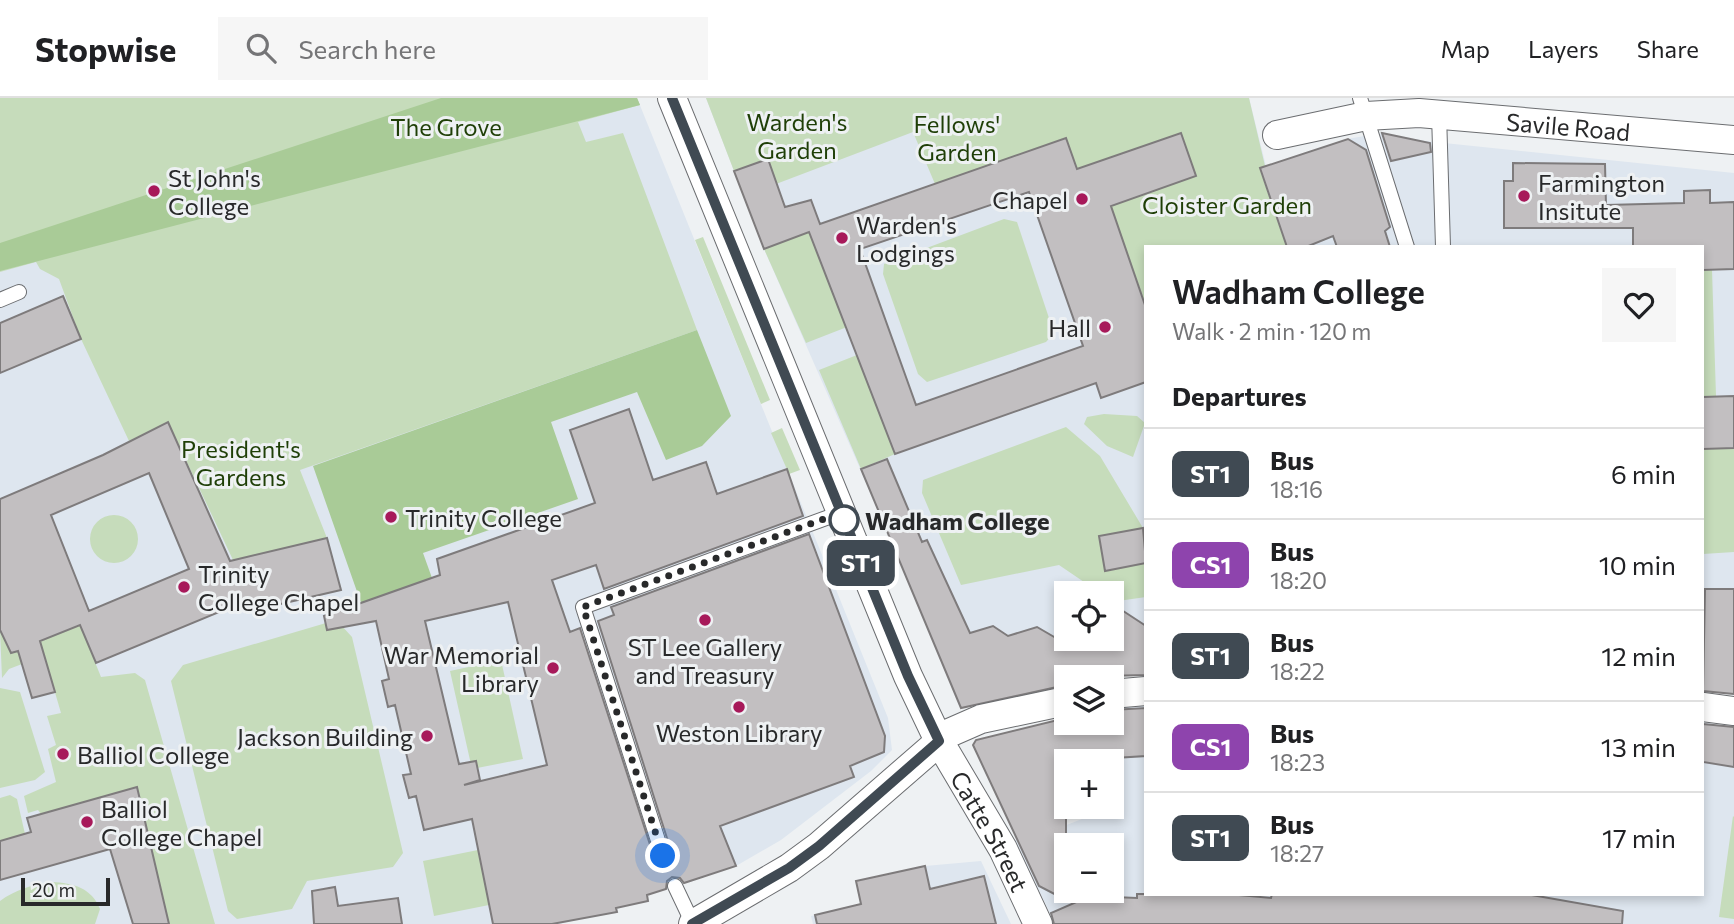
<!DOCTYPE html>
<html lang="en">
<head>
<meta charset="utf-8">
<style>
  :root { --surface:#fff; --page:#f6f6f6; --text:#202124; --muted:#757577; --line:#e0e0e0 }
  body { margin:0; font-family:Commissioner,sans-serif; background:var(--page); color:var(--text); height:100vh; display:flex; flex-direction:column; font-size:26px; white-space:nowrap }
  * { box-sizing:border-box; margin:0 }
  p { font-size:23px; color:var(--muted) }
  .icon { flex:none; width:38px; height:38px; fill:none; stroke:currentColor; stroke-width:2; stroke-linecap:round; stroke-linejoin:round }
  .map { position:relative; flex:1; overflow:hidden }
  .sheet { position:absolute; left:1144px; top:147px; width:560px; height:651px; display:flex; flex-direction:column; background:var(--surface); border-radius:0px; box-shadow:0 4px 10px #0003 }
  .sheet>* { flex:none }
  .badge { padding:0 14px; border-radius:10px; font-size:24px; line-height:46px }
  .controls { position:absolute; left:1054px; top:483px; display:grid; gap:14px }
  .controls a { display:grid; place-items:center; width:70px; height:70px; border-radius:0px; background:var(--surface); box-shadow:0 4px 10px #0003; font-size:35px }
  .scale { position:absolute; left:21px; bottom:18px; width:89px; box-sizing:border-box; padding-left:7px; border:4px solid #28292a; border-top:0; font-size:19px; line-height:24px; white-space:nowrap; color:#28292a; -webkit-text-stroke:5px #eef1f3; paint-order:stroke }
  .you { position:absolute; width:35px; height:35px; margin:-18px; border:5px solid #fff; border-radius:50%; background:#1a73e8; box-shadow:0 0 0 10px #1a73e833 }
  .map>.badge { position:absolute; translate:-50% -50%; box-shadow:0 0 0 4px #fff }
  h2 { padding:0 28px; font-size:26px; line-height:63px }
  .round { display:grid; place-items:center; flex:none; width:74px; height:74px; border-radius:0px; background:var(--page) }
  .head { display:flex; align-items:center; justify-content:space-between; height:119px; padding:0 28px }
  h1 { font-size:33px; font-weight:600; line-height:52px }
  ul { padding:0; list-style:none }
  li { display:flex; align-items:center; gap:21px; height:91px; padding:0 28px; border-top:2px solid var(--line) }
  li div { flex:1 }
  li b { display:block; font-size:26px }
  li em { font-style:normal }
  li .badge { min-width:77px; font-weight:700; text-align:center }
  header { display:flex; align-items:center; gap:42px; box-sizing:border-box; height:98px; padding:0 35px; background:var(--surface); border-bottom:2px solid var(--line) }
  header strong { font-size:33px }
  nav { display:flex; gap:38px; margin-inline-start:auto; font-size:24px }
  .search { width:490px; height:63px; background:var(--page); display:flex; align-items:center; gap:18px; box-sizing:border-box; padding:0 24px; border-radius:0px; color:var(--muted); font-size:26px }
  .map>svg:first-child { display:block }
</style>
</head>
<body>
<header>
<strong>Stopwise</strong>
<div class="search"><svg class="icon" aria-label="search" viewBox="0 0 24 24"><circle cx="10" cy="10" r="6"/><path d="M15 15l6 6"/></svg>Search here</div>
<nav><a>Map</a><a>Layers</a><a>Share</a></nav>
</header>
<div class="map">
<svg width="1734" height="826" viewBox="0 0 1734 826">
  <rect width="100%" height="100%" fill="#eef1f3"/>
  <path fill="#dee6ef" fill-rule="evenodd" d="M0 0H637L888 620 892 652 871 673 781 742 736 768 647 797 537 624 579 821 560 826H0Z
    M706 0H1249L1266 68 1347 41 1382 35 1425 43 1734 75V586L1703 583V149H1146V574L1107 579H1066L938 549 764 151ZM1066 495H1111V541H1066Z
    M1146 606V796H1189L1055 826 1015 742 1049 734 1092 717 1089 709H1111V663H1083L1100 661 1097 625H1111V609ZM1066 747H1111V793H1066Z
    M1703 624 1730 629 1734 644V826H1194L1236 796H1703Z
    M981 763 1011 826H813L811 818 861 806 856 783 925 768Z"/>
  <path fill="#c6dcbb" d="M0 0H637L640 7 578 24 586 44 623 35 697 232 300 372 327 440 233 462 168 324 129 343 81 241 59 181 40 171 36 164 0 174Z
    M706 0H1249L1265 68 1261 75 1285 144 1291 149H1146L1145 205 1111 108 1196 78 1181 35 1077 71 1065 40 935 86 913 34 776 86 734 73Z
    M1004 121 1017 124 1054 235 1046 244 927 284 918 276 883 176 884 166Z
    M809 134 847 229 806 245 764 151Z
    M703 139 770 302 761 306 695 142Z
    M1703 172H1712L1716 298 1703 299Z
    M857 257 895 356 861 371 819 272Z
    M1104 316 1137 318 1145 325 1133 359 1107 348 1084 326 1087 319Z
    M1066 329 1100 358 1143 430 1099 439 1106 473 1146 465V499L1111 504V495H1087L1084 484 1059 467 961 487 922 395 923 382Z
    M782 330 800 372 789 376 771 335Z
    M1734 350V454L1703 456V351Z
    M90 441a24 24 0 1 1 48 0a24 24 0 1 1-48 0Z
    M326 525 341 527 352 539 403 755 393 769 307 783 292 811 237 821 228 813 171 583 183 567Z
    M80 527 101 579 135 575 145 582 215 826H169L137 689 41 716 38 712 28 715 24 698 56 684 48 651 56 647 47 618 61 615 40 543Z
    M0 532 18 553 22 566 9 571 2 580Z
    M501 562 523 661 472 671 450 573Z
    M0 590 20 594 45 674 35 682 0 690Z
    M10 697 17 701 25 736 0 743V700Z
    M1733 718 1734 719V821L1719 819Z
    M478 752 489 807 434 818 423 763Z
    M52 784C73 785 92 790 100 811L95 826H0V803C15 792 33 786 52 784Z"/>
  <path fill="#a9cb97" d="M441 0H637L640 7 0 173V145Z
    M697 232 731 318 702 348 666 362 637 294 551 324 578 401 423 455 432 480 361 505 313 368Z"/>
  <path fill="#c2bfc1" stroke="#7e7b7c" stroke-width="2" fill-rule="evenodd" d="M1181 35 1196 78 1111 108 1146 210V284L1101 300 1096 285 895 356 809 134 764 151 734 73 768 61 785 109 811 102 820 126 1066 40 1077 71ZM1029 94 1083 248 916 307 860 151Z
    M1382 35 1430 45 1431 54 1391 63Z
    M1348 41 1366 52 1390 129 1385 133 1390 149H1337L1333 138 1306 149H1287L1260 70Z
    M1513 65 1605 66 1606 107 1684 105V93L1710 92V105L1734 104V171L1703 172V149H1633V130H1504V83H1513Z
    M63 198 81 241 0 275V225Z
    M1734 298V350L1703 351V299Z
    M629 311 653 382 706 364 717 396 787 371 803 418 604 491 596 467 552 482 570 534 580 530 656 765 667 767 672 756 598 523 614 517 611 509 809 436 885 638 884 654 850 668 854 679 720 728 736 768 684 785 680 780 672 779 667 783 666 791 647 797 648 803 616 810 617 814 552 826H493L472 721 424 732 416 698 409 700 403 677 411 676 395 607 388 609 382 583 389 581 376 523 327 532 324 518 440 477 437 461 595 405 570 332ZM508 504 547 667 464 687 480 682 476 663 459 666 425 523Z
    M168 324 230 463 327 440 341 492 246 514 243 504 96 565 80 527 40 543 55 594 32 600 18 553 11 555 0 532V401L103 357ZM149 375 189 471 89 513 51 417Z
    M887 361 922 444 927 442 970 535 993 528 1008 538 1037 529 1068 547 1111 541V505L1146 528V577L1066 579V587L961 610 861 371Z
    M1143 430 1146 465 1105 473 1099 438Z
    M1705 491H1734V596L1703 593Z
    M1146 610V658L1066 663V802L1039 788 973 647 976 642 1066 620V625H1111V612Z
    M1703 626 1734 629V669L1703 664Z
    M137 689 169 826H133L110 751 0 782V743L31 734 27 720Z
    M925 768 930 791 984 778 996 826H817L815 817 861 806 856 783Z
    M335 789 338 808 398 800 402 826H314L312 793Z
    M1137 796H1228L1271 800 1272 796H1526L1623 813 1622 826H1054L1051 815 1090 798 1137 800Z"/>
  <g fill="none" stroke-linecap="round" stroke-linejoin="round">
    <defs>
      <path id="service" d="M1360 0 1407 149
        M1439 16 1443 149
        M0 202 19 194
        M663 758 583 509 840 415
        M675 788 693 826"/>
      <g id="minor">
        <path id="s1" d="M672 0 908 578 939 643 1003 751 1038 826"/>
        <path id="s2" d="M1277 37 1366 18 1419 15 1734 42"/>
        <path d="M1111 596 1146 593"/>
        <path d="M1703 609 1734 613"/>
        <path d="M693 826 789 770 819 748 949 635 981 621 1066 603"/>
      </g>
    </defs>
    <use href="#service" stroke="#6b6d70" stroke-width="16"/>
    <use href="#minor" stroke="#6b6d70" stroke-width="30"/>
    <use href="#service" stroke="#fff" stroke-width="14"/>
    <use href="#minor" stroke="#fff" stroke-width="28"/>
  </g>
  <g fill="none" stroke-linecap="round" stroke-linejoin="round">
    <defs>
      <path id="line" d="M672 0 908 578 939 643 819 748 789 770 692 826"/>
    </defs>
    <use href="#line" stroke="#fff" stroke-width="16"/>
    <use href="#line" stroke="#404a53" stroke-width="10"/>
    <path stroke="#28292a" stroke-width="7" stroke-dasharray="0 12.6" d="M663 758 583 509 840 415 844 422"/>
  </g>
  <g fill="#a7195a" stroke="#eef1f3" stroke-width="2.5">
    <circle cx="154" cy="93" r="7"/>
    <circle cx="1524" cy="98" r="7"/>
    <circle cx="1082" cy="101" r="7"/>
    <circle cx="842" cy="140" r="7"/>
    <circle cx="1105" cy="229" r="7"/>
    <circle cx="391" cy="419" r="7"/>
    <circle cx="184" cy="489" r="7"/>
    <circle cx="705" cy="522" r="7"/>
    <circle cx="553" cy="570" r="7"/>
    <circle cx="739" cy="609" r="7"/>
    <circle cx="427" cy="638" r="7"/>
    <circle cx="63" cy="656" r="7"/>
    <circle cx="87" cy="724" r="7"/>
  </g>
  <circle fill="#fff" stroke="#404a53" stroke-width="3.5" cx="844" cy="422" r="14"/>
  <g text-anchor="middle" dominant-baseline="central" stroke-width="6" stroke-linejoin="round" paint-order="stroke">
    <g font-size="24" fill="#1f3f07" stroke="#eef1f3">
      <text x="797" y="23">Warden's<tspan x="797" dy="28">Garden</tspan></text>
      <text x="957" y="25">Fellows'<tspan x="957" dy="28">Garden</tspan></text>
      <text x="446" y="28">The Grove</text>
      <text x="1227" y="106">Cloister Garden</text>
      <text x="241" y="350">President's<tspan x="241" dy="28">Gardens</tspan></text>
    </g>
    <g font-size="24" fill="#28292a" stroke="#eef1f3">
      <text stroke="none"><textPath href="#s2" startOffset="294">Savile Road</textPath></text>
      <text stroke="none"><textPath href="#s1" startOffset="800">Catte Street</textPath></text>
    </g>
    <g font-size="24" fill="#28292a" stroke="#eef1f3" text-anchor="start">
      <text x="168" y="79">St John's<tspan x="168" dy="28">College</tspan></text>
      <text x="1538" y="84">Farmington<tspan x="1538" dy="28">Insitute</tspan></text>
      <text x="1068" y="101" text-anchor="end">Chapel</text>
      <text x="856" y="126">Warden's<tspan x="856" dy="28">Lodgings</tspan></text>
      <text x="1091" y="229" text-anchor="end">Hall</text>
      <text x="405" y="419">Trinity College</text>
      <text x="198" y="475">Trinity<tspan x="198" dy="28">College Chapel</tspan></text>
      <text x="705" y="548" text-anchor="middle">ST Lee Gallery<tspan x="705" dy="28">and Treasury</tspan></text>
      <text x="539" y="556" text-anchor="end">War Memorial<tspan x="539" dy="28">Library</tspan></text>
      <text x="739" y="634" text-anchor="middle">Weston Library</text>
      <text x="413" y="638" text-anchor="end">Jackson Building</text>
      <text x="77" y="656">Balliol College</text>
      <text x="101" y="710">Balliol<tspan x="101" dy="28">College Chapel</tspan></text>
    </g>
    <g font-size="24" font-weight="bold" fill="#28292a" stroke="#eef1f3" text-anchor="start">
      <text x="865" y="422">Wadham College</text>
    </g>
  </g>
</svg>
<div class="controls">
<a><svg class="icon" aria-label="locate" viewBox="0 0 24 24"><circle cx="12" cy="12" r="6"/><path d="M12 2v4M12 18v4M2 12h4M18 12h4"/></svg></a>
<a><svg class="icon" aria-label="layers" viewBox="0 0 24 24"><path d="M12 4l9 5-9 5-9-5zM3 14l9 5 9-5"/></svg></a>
<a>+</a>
<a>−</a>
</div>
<div class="scale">20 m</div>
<div class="you" style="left:663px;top:758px"></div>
<b class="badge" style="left:861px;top:465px;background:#404a53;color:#fff">ST1</b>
<section class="sheet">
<div class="head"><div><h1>Wadham College</h1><p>Walk · 2 min · 120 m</p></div><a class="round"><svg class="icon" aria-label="heart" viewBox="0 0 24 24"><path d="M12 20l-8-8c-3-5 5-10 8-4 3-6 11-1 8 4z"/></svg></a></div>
<h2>Departures</h2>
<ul>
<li><span class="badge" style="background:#404a53;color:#fff">ST1</span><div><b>Bus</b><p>18:16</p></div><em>6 min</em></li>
<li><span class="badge" style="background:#8e44ad;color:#fff">CS1</span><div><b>Bus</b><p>18:20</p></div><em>10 min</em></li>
<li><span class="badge" style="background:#404a53;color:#fff">ST1</span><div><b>Bus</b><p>18:22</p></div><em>12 min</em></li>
<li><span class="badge" style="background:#8e44ad;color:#fff">CS1</span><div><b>Bus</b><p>18:23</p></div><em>13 min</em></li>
<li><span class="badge" style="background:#404a53;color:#fff">ST1</span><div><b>Bus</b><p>18:27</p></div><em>17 min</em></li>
</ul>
</section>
</div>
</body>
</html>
